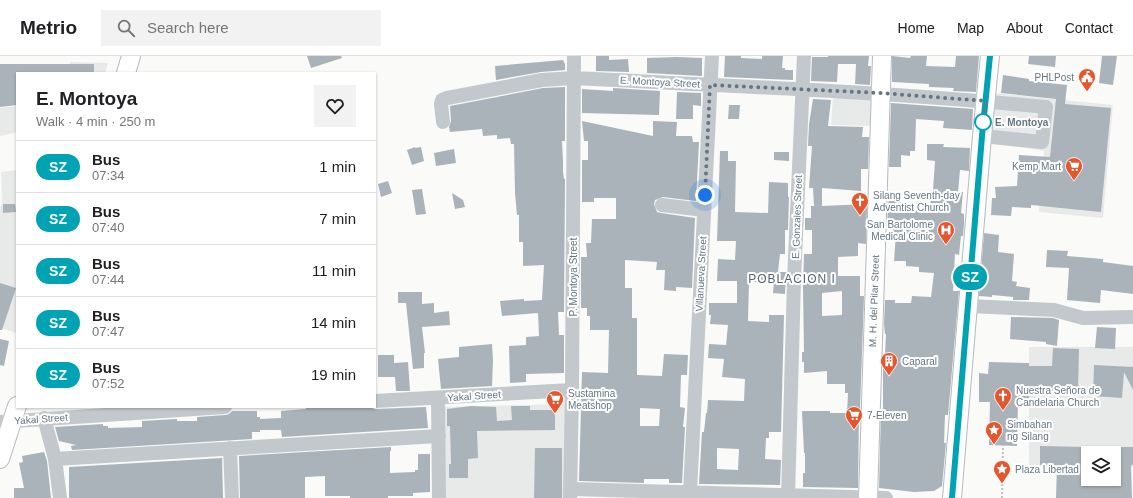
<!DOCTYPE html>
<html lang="en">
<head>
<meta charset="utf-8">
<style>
  :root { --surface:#fff; --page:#f2f2f2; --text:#202124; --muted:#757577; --line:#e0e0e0 }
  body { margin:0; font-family:Helvetica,sans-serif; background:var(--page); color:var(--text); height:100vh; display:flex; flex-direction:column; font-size:15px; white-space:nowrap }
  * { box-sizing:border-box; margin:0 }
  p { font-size:13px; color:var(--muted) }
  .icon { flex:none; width:22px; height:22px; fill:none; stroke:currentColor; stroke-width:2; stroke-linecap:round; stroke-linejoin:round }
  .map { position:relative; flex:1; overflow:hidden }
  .side { position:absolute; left:16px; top:16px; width:360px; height:336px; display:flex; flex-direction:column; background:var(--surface); border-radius:0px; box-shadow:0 1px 3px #0004 }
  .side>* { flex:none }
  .badge { padding:0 8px; border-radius:13px; font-size:14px; line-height:26px }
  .tools { position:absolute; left:1081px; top:390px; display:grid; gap:8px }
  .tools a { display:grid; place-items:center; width:40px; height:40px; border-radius:0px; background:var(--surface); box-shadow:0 1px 3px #0004; font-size:20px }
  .you { position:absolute; width:20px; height:20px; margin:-10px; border:3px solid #fff; border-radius:50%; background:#1a73e8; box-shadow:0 0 0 6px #1a73e833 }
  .map>.badge { position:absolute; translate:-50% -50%; box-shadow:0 0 0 2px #fff }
  .round { display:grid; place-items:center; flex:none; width:42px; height:42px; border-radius:0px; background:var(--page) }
  .head { display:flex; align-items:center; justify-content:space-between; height:68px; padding:0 20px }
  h1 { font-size:19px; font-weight:700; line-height:30px }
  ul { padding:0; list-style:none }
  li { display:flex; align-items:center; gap:12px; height:52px; padding:0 20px; border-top:1px solid var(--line) }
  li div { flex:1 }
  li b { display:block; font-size:15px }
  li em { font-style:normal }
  li .badge { min-width:44px; font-weight:700; text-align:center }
  header { display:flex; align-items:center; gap:24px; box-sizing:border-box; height:56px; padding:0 20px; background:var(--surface); border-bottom:1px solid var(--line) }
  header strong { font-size:19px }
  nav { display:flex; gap:22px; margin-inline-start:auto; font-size:14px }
  .search { width:280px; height:36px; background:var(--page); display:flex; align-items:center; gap:10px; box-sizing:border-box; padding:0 14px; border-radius:0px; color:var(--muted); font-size:15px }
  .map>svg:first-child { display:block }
</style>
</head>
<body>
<header>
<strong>Metrio</strong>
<div class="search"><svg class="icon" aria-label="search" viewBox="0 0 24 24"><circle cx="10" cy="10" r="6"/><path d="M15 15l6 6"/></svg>Search here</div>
<nav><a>Home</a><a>Map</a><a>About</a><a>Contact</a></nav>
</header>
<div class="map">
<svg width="1133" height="442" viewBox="0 0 1133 442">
  <rect width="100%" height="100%" fill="#fafaf8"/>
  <path fill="#e8e9e9" d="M70 6 108 7 105 17H70Z
    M993 37 1113 49 1103 162 1039 156 1044 95 987 86Z
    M833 40 871 44 870 70 831 69Z
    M17 50V76L0 80V52Z
    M17 114V277L0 272V151L2 147 1 116Z
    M1029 291H1133V411H1114V397H1088V411H1029Z
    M565 348 564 442H444L441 351Z"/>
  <path fill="#aab3b9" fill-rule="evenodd" d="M307 0H341L342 2 311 12Z
    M596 0H609V4L628 3 629 16 596 15Z
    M725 0H741V2L762 3V0H783L782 12H785V14H793V24L724 21Z
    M828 0H869L868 10H871L870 29 855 28 856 8H838L837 26 811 25 812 1H828Z
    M892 0 910 2 911 0H927L926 10 955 11 956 0H979L976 36 953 35 954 32 929 31V28L892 26Z
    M1029 0H1056L1055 11 1028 8Z
    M1102 0H1117L1113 29 1099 27Z
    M677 1 702 2V20L647 17V2Z
    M563 4 565 8V14L541 16 496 24 495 10Z
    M0 8H94V17H17V49L0 51Z
    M1003 19 1029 23V25L1067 29 1065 48 1111 52 1101 156 1031 149V152L1012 151 1011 160 991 159 992 142H996L995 131 1017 130 1019 99 1050 101 1056 43 1001 37Z
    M565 31V85H562L563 105V116L564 123H565L564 256H558L559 279H564V317L526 318V326L510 327 509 290 526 289V281L539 280 538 257 502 260 500 245 524 243V245L542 244 544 209 523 210V186H519V159H517L515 137 514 88H511L510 82 497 83V79L483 80 482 73 450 76 449 71 451 65 450 50 543 32Z
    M613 32 660 35 659 59 582 57V33L613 35Z
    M677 36 701 37V50L693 49V63H676Z
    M813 43 831 44 828 70 863 71 862 81H869L868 113H861V135L822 132V150L867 148 866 188 858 187V200L838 201V220H860V240H864L860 353H859L858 432 803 431V417H805V397H804L802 355H830V357H847L848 337H845V328H827V315L804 317V306H802V296H804L803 233 804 198H812V174H805V162H811V150H814L813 132H809L812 90H808L809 68ZM842 235V259L822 260V237Z
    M891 47 973 53 972 74 943 72 944 65 916 63 915 95H910V100L901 99V111H889Z
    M729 49H740L739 63H728Z
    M582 65 653 80V65L677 66 676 80H692L693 86H699L696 145 663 141 655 144 654 148 657 156 661 157 695 162 692 232 676 231V235L664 234 665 214H656L657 206 625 204V232H632V262H637V319L662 320 664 298 688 299 687 319H681L680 351 685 352 683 371H685L682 427H669V423H644V427L579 425 582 316 608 317 609 274H590V260H587V252H581V201H587L586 187H591L592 163H616V142H594V146H582V104H588V85H584ZM640 352 660 353 659 370H640Z
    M927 88H944L943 91 970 92 969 115 960 114 958 136H963L961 157 964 158V168L963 180H961L959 199 955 198 953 235H959L948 359H945L944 387H946L942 430 934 435 914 436 879 432 881 355H883V299H885L886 278H885L884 268 885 244H895V247H911L912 240 931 241 934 217 919 216V211L906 210V205H894L896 178H892V174H887L888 147 889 145H901V154H930L931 134H933L935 105 927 104Z
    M415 91V92L421 91 424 105 412 109 407 94Z
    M454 93 456 107 436 110 434 97Z
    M720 95H728V105H736L735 156 768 157 769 126 788 127V141H789L788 174H785V198H780L778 216H786L785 238 773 237 774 226H749L748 265 769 266V259H784L781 376H769V382H766L765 403 781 404 780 429 699 428 702 376H704L706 357H707L708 344 744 345 745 323 722 321 724 303 708 302 709 288 726 289 728 269 710 268 711 259H709V247H737V225H717L718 203 735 204 736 185H717ZM717 392 739 393 738 414 717 413Z
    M774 96H789V105L774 104Z
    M388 125 392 137 381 141 378 128Z
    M422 133 426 158 416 159 412 134Z
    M452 137 463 144 465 151 455 153Z
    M3 148H15L16 156 3 157Z
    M984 177 999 179 998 196 1014 198 1012 225 1017 226 1016 230 1030 232 1029 244H1013V241L992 239V241L979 240Z
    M1047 194 1068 195 1067 200 1103 203V206L1133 210V238L1101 234 1100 247 1067 244 1069 212 1046 211Z
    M0 227 16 232 2 274H0Z
    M398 236H422V248L434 247V257L449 255 450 269 422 271 425 297H424V312L413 313 406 247H398Z
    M1011 261 1053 262 1059 264 1057 290 1046 288V286L1010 283Z
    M1097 271 1116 272 1115 293 1095 292Z
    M0 283 9 285 4 310 0 309Z
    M492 288 493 305 492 330 441 333 438 303 459 301V291Z
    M1053 292 1079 293 1078 336 1029 335V346H1018L1017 390 989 389 990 346H979V317L988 318 989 306 1029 307V310H1052Z
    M378 299H394V307L408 306 410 335H396L395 321H378Z
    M1094 309 1133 311V334L1124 316 1122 342 1093 340Z
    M471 350 496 351 497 365 512 364 511 350H530V354H555V374L477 375 478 402 468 403V422H449V408H451L450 370H447V353Z
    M309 351H369L375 353 426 351 428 372 282 381 281 374H260V376H252V383L72 394 71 390 76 389 59 385 55 371 103 368V370H108V372L142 371V365L177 363V365H197V361L226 359 229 358 232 355H257V361H260V363L281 362V355L306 353V352Z
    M1040 390 1088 391V423H1114V391H1133V409H1131L1132 442H1056L1057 409H1040Z
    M391 391V395H390V417L415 416V414H418V398H430V436L413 437V440H388V442H350V440H325V420L305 421V442H240L239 400Z
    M535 392H562V442H534Z
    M44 396 47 405 51 442H14V432H24L19 407 23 406 22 400Z
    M222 402 223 442H69V411Z"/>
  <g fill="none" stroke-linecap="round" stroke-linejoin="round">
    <defs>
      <path id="major" d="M126 17 131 0
        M0 403 17 350
        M868 442 882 0
        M952 442 982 80 990 0"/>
    </defs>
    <use href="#major" stroke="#b5babe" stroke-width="20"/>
    <path stroke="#bbbfc2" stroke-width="2" stroke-dasharray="2 2" stroke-linecap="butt" d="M1002 442 1003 389"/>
    <path stroke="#c3c8cc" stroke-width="14" d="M443 66 441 48 442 44 447 42 542 24 574 22C732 30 889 36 1046 51L1042 86 982 80
      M662 149 704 154
      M968 250 1054 254 1083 262 1133 261
      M438 342 439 442
      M375 345 572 334
      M44 362 55 403 60 442
      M0 366 225 351
      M230 392 232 442
      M55 403 439 380
      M571 433 886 442
      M690 436 712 0
      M570 442 572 334 574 0
      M788 442 794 224 804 0"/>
    <use href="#major" stroke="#fff" stroke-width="18"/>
  </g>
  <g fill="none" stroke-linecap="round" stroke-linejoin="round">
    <defs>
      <path id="line" d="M952 442 982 80 990 0"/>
    </defs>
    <use href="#line" stroke="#fff" stroke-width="9"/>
    <use href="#line" stroke="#00a3b4" stroke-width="6"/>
    <path stroke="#657683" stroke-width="4" stroke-dasharray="0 7.2" d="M705 139 710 29 880 37 986 45 983 66"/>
  </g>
  <defs>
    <symbol id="civic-pin" viewBox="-11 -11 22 30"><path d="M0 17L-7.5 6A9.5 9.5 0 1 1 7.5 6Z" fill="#e4572e" stroke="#fff"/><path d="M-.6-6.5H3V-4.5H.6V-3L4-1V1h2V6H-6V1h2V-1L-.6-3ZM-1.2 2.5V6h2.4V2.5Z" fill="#fff"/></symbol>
    <symbol id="supermarket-pin" viewBox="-11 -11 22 30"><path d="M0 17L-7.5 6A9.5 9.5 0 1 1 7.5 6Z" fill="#e4572e" stroke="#fff"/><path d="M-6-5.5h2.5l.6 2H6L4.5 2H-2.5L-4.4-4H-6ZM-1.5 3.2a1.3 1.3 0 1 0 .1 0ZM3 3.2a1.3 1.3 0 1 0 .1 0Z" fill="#fff"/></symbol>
    <symbol id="church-pin" viewBox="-11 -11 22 30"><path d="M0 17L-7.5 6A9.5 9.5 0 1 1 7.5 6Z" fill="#e4572e" stroke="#fff"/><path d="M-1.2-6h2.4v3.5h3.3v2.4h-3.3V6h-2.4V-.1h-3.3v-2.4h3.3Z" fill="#fff"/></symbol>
    <symbol id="hospital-pin" viewBox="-11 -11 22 30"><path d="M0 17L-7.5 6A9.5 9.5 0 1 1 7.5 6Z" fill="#e4572e" stroke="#fff"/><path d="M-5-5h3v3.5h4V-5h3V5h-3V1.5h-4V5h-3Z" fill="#fff"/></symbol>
    <symbol id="building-pin" viewBox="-11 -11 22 30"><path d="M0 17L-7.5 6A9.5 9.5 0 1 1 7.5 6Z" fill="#e4572e" stroke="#fff"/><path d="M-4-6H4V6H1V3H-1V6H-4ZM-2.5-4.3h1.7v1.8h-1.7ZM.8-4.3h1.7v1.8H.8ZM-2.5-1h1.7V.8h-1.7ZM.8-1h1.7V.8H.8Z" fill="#fff"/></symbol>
    <symbol id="sight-pin" viewBox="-11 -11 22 30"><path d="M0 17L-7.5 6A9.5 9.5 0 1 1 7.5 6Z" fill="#e4572e" stroke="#fff"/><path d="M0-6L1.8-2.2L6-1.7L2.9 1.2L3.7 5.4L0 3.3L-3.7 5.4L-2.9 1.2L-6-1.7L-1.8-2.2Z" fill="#fff"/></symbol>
  </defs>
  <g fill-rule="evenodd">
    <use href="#civic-pin" x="1077" y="11" width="20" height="27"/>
    <use href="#supermarket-pin" x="1064" y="100" width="20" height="27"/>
    <use href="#church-pin" x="850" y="135" width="20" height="27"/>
    <use href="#hospital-pin" x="936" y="164" width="20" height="27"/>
    <use href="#building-pin" x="879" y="295" width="20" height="27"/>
    <use href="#church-pin" x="993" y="330" width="20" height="27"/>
    <use href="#supermarket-pin" x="545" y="333" width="20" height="27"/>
    <use href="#supermarket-pin" x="844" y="349" width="20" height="27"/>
    <use href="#sight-pin" x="984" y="364" width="20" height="27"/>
    <use href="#sight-pin" x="992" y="403" width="20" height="27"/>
  </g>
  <circle fill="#fff" stroke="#00a3b4" stroke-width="2" cx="983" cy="66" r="8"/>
  <g text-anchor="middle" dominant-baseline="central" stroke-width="4" stroke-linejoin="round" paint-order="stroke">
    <g font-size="10" fill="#657683" stroke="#fff" text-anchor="start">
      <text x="1074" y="21" text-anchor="end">PHLPost</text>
      <text x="1061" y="110" text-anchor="end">Kemp Mart</text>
      <text x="873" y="139">Silang Seventh-day<tspan x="873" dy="12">Adventist Church</tspan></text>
      <text x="933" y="168" text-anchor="end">San Bartolome<tspan x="933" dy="12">Medical Clinic</tspan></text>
      <text x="902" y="305">Caparal</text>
      <text x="1016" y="334">Nuestra Señora de<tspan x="1016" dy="12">Candelaria Church</tspan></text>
      <text x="568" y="337">Sustamina<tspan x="568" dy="12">Meatshop</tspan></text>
      <text x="867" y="359">7-Eleven</text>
      <text x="1007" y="368">Simbahan<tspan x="1007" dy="12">ng Silang</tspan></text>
      <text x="1015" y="413">Plaza Libertad</text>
    </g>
    <g font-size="10" fill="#657683" stroke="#fff">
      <text transform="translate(660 26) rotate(3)">E. Montoya Street</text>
      <text transform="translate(797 161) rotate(-88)">E. Gonzales Street</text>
      <text transform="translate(701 218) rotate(-87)">Villanueva Street</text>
      <text transform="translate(573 221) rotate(-90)">P. Montoya Street</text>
      <text transform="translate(874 245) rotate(-88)">M. H. del Pilar Street</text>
      <text transform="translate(474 340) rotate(-4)">Yakal Street</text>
      <text transform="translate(41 363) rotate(-4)">Yakal Street</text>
    </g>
    <g font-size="10" font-weight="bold" fill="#657683" stroke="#fff" text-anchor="start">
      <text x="995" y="66">E. Montoya</text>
    </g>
    <g font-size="12" letter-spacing="1" fill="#57646e" stroke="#fff">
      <text x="792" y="223">POBLACION I</text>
    </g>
  </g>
</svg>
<div class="tools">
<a><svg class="icon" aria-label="layers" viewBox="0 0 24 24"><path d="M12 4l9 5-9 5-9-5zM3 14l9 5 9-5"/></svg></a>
</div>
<div class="you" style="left:705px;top:139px"></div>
<b class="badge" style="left:970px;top:221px;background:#00a3b4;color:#fff">SZ</b>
<section class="side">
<div class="head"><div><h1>E. Montoya</h1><p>Walk · 4 min · 250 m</p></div><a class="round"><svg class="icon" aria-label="heart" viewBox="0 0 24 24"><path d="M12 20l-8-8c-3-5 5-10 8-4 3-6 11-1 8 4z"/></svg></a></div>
<ul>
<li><span class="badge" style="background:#00a3b4;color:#fff">SZ</span><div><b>Bus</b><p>07:34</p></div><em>1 min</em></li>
<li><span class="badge" style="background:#00a3b4;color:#fff">SZ</span><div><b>Bus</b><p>07:40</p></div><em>7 min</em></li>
<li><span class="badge" style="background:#00a3b4;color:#fff">SZ</span><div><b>Bus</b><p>07:44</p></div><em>11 min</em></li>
<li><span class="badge" style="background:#00a3b4;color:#fff">SZ</span><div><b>Bus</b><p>07:47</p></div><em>14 min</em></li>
<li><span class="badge" style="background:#00a3b4;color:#fff">SZ</span><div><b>Bus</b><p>07:52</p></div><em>19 min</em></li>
</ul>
</section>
</div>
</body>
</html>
